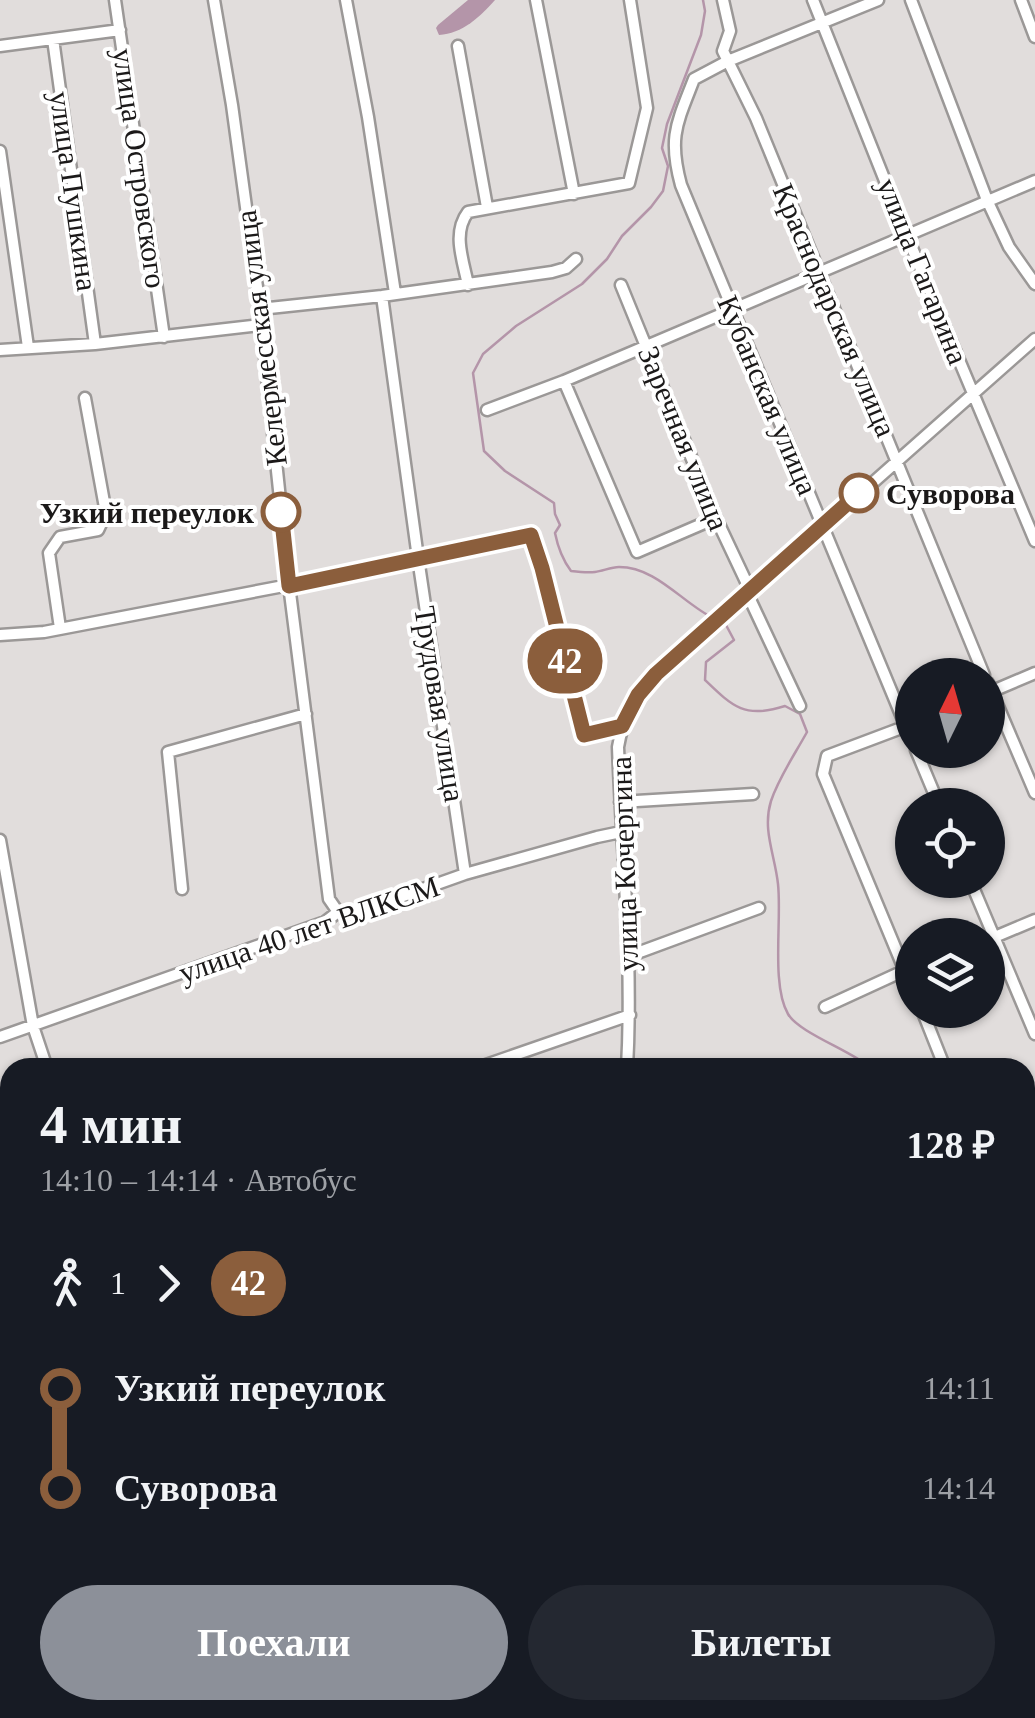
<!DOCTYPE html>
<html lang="ru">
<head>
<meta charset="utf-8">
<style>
  :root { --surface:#171b24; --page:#242831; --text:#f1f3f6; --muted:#9ea1a6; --accent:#8c9099 }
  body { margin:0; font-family:Georgia,serif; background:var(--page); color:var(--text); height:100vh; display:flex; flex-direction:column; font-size:38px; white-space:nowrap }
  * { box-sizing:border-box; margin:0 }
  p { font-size:32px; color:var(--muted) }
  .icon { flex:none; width:55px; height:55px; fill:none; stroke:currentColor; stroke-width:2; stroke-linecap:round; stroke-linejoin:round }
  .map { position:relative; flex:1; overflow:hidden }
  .details { position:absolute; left:0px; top:1058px; width:1035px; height:662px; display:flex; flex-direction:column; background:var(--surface); border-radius:30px 30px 0 0; box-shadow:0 2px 8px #0004 }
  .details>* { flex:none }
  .badge { padding:0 20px; border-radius:32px; font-size:35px; line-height:65px }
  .needle { width:65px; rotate:5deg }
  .fabs { position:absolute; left:895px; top:658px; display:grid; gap:20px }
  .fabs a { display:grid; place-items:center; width:110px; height:110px; border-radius:50%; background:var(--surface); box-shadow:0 2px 8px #0004; font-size:50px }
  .map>.badge { position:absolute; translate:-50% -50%; box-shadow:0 0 0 5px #fff }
  .legs { display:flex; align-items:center; gap:15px; height:110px; padding:0 40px; font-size:32px }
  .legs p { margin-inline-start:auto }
  .overview { display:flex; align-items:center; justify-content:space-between; height:170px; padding:0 40px }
  h1 { font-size:55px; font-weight:700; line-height:75px }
  .button { display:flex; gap:20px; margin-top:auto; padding:20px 40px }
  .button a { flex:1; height:115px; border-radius:60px; background:var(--accent); color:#fff; font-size:40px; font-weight:700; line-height:115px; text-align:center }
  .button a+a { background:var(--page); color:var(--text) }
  ul { padding:0 40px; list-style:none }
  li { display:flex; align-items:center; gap:35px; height:100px; font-size:38px }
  li i { display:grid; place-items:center; width:15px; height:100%; margin:0 12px; background:currentColor }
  li i::after { content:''; width:25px; height:25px; margin:-12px; border:8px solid; border-radius:50%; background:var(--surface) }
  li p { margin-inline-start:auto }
  li:first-child i { background:linear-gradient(#0000 50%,currentColor 0) }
  li:last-child i { background:linear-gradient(currentColor 50%,#0000 0) }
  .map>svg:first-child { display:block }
</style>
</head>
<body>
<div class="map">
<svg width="1035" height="1718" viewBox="0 0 1035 1718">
  <rect width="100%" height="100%" fill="#e1dddc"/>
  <path fill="#b495a9" d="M468 0H495C481 16 462 34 439 35L436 28 438 25Z"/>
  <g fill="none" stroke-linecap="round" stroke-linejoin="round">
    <path stroke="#b495a9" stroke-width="2.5" d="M703 0 705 11 701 35 667 124 662 148 668 166 663 191 651 207 622 236 607 259 582 284 516 326 483 354 473 373 484 451 505 471 554 503 555 514 560 525 555 533C558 548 562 559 571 571 579 572 587 573 595 572 603 571 611 567 619 567 657 567 683 604 715 619
      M722 623 726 625 734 640 706 662 705 680C733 707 745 719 785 706L800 714 807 732C795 754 779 777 771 801 762 830 775 855 778 884 782 919 771 985 788 1014 799 1033 852 1051 871 1068
      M1025 1506 1032 1528 1025 1568
      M1025 1684 1033 1718"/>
    <defs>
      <path id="minor" d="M115 0 164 337
        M214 0 232 105 260 309 289 585 329 899 338 912
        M346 0 368 117 395 293
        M536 0 574 194
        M723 0 730 31 723 51 756 118 984 675
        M813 0 907 236 1035 541
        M878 0 728 61 694 79C677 123 668 137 681 185L912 741
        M911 0 987 200 1009 247 1035 284
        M1021 0 1035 37
        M53 39 95 344
        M0 46 120 30
        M458 46 487 207
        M0 151 28 347
        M468 285C463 260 452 233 468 212L629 183 647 108 630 0
        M621 285 716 518 750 590
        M382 296 418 558 465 874
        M260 309 382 296 552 272 566 268 576 259
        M0 350 95 344 261 325
        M564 381 637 552 716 518
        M487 410 564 381 1035 181
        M747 593 800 706
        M60 628 49 553 60 537 98 530 106 513 85 398
        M0 635 44 632 289 585 531 535 542 568 584 735 621 726
        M988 683 1035 793
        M988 693 1035 673
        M912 724 827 756 823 774 912 988
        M916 750 939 805
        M620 802 753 794
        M0 840 33 1026 47 1068
        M970 880 1035 1034
        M182 889 168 752 306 714
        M990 939 1035 920
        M629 956 759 908
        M825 1007 912 967
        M922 1010 945 1068
        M0 1037 325 922 338 912 361 911 465 874 597 837 621 832
        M477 1068 630 1015
        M627 1068C633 961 622 854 618 747 623 716 636 697 657 674L1035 339
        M1025 1170 1035 1166
        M0 1230 10 1226
        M1025 1259 1035 1283
        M0 1406 10 1403
        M0 1485 10 1482
        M0 1588 10 1585
        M147 1710 151 1718
        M121 1718 138 1710
        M399 1718 416 1710"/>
    </defs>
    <use href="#minor" stroke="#9b9897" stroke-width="15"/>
    <use href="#minor" stroke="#fff" stroke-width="10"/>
    <defs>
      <path id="rail" d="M1025 1627 1035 1623
        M1025 1678 1035 1676
        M653 1718 671 1710
        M823 1718 844 1710
        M851 1718 877 1710"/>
    </defs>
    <use href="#rail" stroke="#494746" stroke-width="6"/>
    <use href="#rail" stroke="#fff" stroke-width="2.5" stroke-dasharray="8" stroke-linecap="butt"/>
  </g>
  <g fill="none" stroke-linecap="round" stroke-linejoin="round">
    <defs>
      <path id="line-1" d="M281 512 289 586 531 535 542 568 584 735 622 726 638 695 656 674 859 493"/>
    </defs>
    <use href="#line-1" stroke="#fff" stroke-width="22"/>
    <use href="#line-1" stroke="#8b5e3c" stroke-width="15"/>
  </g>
  <g fill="#fff" stroke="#8b5e3c" stroke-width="5">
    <circle cx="859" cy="493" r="18"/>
    <circle cx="281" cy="512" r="18"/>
  </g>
  <g text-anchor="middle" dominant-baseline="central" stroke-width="8" stroke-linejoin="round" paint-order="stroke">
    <g font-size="30" fill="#1b1919" stroke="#fff">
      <text transform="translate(140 168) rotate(82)">улица Островского</text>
      <text transform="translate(74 191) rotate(82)">улица Пушкина</text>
      <text transform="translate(923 271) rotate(68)">улица Гагарина</text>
      <text transform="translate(835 310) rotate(67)">Краснодарская улица</text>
      <text transform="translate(261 338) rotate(-97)">Келермесская улица</text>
      <text transform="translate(768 395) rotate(67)">Кубанская улица</text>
      <text transform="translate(684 438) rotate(68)">Заречная улица</text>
      <text transform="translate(440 704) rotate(81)">Трудовая улица</text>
      <text transform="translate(624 864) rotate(-92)">улица Кочергина</text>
      <text transform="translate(309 929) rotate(-19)">улица 40 лет ВЛКСМ</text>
    </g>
    <g font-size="30" font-weight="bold" fill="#1b1919" stroke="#fff" text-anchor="start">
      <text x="886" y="493">Суворова</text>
      <text x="254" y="512" text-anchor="end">Узкий переулок</text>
    </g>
  </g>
</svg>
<div class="fabs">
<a><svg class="needle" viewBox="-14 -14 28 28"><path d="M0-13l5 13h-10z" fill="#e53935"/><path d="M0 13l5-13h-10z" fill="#9ea1a6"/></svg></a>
<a><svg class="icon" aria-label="locate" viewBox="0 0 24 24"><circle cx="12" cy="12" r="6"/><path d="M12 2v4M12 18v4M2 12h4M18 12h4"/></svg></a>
<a><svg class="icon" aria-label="layers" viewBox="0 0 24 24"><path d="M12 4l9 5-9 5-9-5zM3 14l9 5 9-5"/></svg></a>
</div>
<b class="badge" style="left:565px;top:661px;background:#8b5e3c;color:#fff">42</b>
<section class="details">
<div class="overview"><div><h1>4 мин</h1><p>14:10 – 14:14 · Автобус</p></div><b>128 ₽</b></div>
<div class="legs"><svg class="icon" aria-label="walk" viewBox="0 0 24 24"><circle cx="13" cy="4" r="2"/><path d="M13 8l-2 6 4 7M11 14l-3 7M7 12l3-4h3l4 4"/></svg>1<svg class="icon" aria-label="forward" viewBox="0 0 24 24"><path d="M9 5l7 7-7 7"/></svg><b class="badge" style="background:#8b5e3c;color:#fff">42</b></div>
<ul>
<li><i style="color:#8b5e3c"></i><b>Узкий переулок</b><p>14:11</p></li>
<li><i style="color:#8b5e3c"></i><b>Суворова</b><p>14:14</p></li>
</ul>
<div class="button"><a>Поехали</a><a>Билеты</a></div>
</section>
</div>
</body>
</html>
